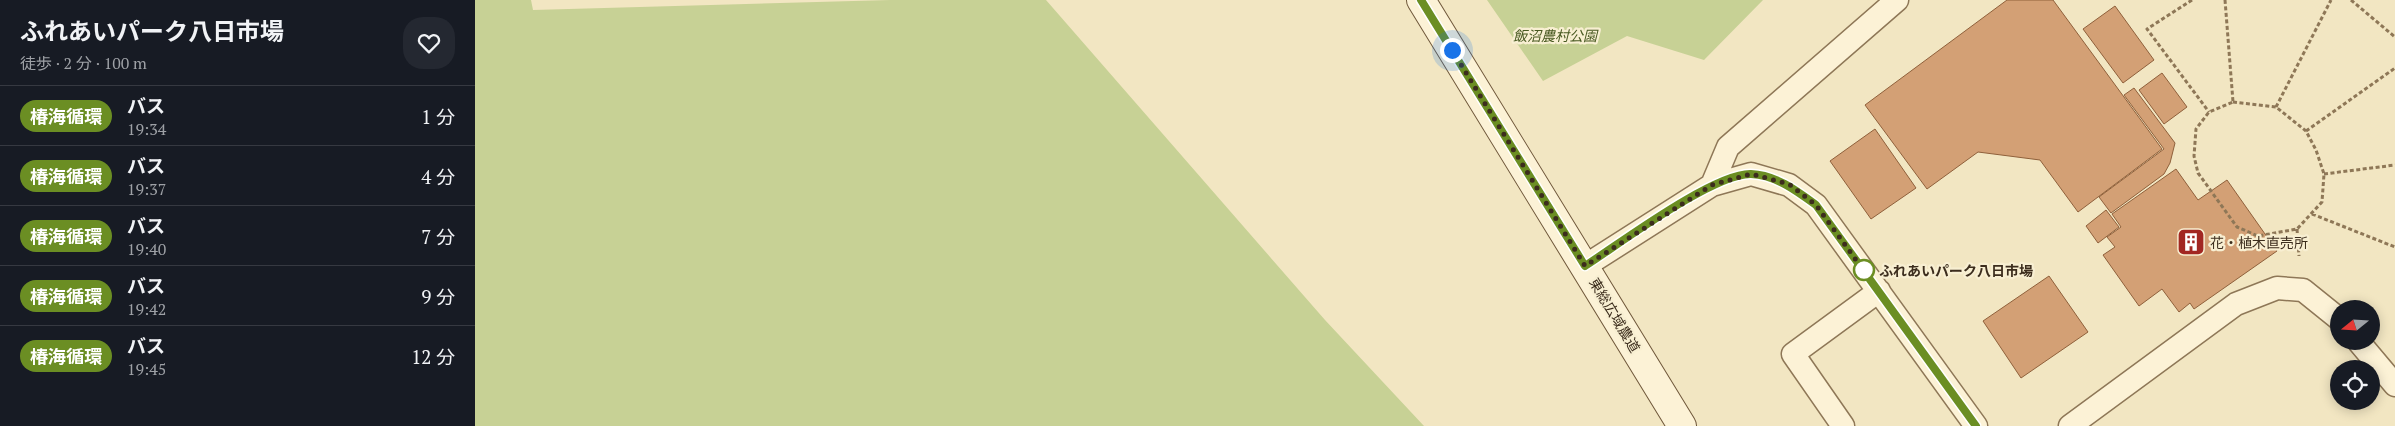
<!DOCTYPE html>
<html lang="ja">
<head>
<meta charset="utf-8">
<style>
  :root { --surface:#171b24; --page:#242831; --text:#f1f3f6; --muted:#9ea1a6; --line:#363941 }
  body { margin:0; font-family:"PT Serif","Noto Sans JP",serif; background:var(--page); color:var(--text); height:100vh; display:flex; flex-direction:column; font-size:19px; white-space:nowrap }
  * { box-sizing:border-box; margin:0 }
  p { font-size:16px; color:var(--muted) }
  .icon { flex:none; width:28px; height:28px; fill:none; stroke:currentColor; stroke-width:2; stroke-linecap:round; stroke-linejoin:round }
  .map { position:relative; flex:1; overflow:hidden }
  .details { display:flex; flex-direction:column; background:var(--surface); width:475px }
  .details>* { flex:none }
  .badge { padding:0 10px; border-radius:16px; font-size:18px; line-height:32px }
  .needle { width:32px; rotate:252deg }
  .buttons { position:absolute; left:1855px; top:300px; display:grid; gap:10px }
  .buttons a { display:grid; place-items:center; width:50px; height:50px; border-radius:50%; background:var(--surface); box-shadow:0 2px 12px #0003; font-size:25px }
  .you { position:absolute; width:25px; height:25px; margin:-12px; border:4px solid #fff; border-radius:50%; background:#1a73e8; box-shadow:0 0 0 8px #1a73e833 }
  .map>.badge { position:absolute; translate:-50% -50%; box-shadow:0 0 0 2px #fff }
  .round { display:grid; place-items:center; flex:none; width:52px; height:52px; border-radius:20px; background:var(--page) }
  .overview { display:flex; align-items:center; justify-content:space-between; height:85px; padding:0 20px }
  h1 { font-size:24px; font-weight:700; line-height:38px }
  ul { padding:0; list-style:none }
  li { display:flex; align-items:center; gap:15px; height:60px; padding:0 20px; border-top:1px solid var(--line) }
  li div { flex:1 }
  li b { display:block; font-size:19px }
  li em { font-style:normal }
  li .badge { min-width:55px; font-weight:700; text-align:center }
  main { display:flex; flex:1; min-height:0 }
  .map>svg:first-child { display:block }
</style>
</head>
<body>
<main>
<section class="details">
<div class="overview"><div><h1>ふれあいパーク八日市場</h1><p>徒歩 · 2 分 · 100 m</p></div><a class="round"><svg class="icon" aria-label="heart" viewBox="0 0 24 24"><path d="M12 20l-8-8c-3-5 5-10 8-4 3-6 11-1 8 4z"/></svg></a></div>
<ul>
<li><span class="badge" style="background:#6b8e23;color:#fff">椿海循環</span><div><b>バス</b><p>19:34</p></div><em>1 分</em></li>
<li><span class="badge" style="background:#6b8e23;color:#fff">椿海循環</span><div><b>バス</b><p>19:37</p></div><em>4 分</em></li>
<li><span class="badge" style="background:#6b8e23;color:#fff">椿海循環</span><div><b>バス</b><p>19:40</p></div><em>7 分</em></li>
<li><span class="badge" style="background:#6b8e23;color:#fff">椿海循環</span><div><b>バス</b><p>19:42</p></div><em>9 分</em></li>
<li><span class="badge" style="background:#6b8e23;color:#fff">椿海循環</span><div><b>バス</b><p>19:45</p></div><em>12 分</em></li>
</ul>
</section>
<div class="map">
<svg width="1920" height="426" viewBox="0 0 1920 426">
  <rect width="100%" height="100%" fill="#f2e6c2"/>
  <path fill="#c7d195" d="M0 0H56L58 10 415 0H571L850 320 949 426H0Z
    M1012 0H1288L1229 60 1152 36 1068 81Z"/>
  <path fill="#d3a075" stroke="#8f603b" d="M1532 0H1578L1687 149 1603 212 1565 160 1503 152 1452 189 1390 105Z
    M1640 6 1679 60 1648 83 1608 29Z
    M1687 73 1712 107 1689 124 1664 90Z
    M1659 88 1700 143 1695 163 1689 174 1636 213 1624 197 1689 149 1649 95Z
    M1400 129 1441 188 1396 219 1355 161Z
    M1701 169 1723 200 1752 180 1802 251 1719 309 1715 303 1704 312 1687 289 1664 306 1628 255 1640 247 1632 237 1646 227 1637 214Z
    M1631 210 1644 227 1623 243 1611 226Z
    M1574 276 1613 332 1546 378 1508 321Z"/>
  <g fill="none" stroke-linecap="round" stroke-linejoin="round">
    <defs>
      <path id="lane" d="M1237 185 1253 147 1422 0
        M1110 266 1237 185 1276 174 1314 185 1341 205 1501 426
        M1883 341 1920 385
        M1368 426 1318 354 1404 291
        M1595 426 1761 304 1802 288 1828 290 1864 319"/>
      <path id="secondary" d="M946 0 1207 426"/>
    </defs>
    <use href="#lane" stroke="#8e7757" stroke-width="25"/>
    <use href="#secondary" stroke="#6f573a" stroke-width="30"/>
    <path stroke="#8e7757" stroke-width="3" stroke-dasharray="4 2.5" stroke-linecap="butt" d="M1717 0 1672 29 1734 112
      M1750 0 1758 102
      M1876 0 1920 37
      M1758 102 1801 107 1831 131 1841 150 1849 174 1847 202 1822 229 1783 236 1762 227 1723 173 1719 156 1721 129 1734 112Z
      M1801 107 1856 0
      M1831 131 1920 68
      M1849 174 1920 165
      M1837 214 1920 247
      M1822 229 1824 256"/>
    <use href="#lane" stroke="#fcf2d6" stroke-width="22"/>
    <use href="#secondary" stroke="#fcf2d6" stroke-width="28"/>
  </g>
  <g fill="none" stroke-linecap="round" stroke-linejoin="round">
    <defs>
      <path id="line" d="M946 0 1110 266C1144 244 1239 173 1276 174 1301 175 1322 191 1341 205L1501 426"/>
    </defs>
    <use href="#line" stroke="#fff" stroke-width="11"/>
    <use href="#line" stroke="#6b8e23" stroke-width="8"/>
    <path stroke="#3c2d1d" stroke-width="5" stroke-dasharray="0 9" d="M977 50 1110 266 1237 185 1276 174 1314 184 1341 205 1392 275 1389 270"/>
  </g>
  <defs>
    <symbol id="building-square" viewBox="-11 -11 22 22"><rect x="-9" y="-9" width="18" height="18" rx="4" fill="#a22722" stroke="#f8efd2"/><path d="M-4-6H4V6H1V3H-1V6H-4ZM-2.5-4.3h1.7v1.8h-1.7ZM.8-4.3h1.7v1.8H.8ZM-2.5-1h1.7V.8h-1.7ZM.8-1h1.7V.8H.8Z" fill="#fff"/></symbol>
  </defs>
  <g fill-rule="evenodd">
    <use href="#building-square" x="1700" y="226" width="32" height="32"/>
  </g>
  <circle fill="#fff" stroke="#6b8e23" stroke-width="2.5" cx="1389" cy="270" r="10"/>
  <g text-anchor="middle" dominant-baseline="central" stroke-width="4.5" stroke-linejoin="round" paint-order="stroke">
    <g font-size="14" font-style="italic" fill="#495a22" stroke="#f8efd2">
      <text x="1080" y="35">飯沼農村公園</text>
    </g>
    <g font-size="14" fill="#3c2d1d" stroke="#f8efd2" text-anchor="start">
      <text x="1735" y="242">花・植木直売所</text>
    </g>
    <g font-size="14" font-weight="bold" fill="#3c2d1d" stroke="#f8efd2" text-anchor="start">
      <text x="1404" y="270">ふれあいパーク八日市場</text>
    </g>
    <g font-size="14" fill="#3c2d1d" stroke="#f8efd2">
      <text transform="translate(1140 315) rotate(59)">東総広域農道</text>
    </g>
  </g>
</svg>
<div class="buttons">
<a><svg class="needle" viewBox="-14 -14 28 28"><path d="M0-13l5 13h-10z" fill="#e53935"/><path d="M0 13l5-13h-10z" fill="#9ea1a6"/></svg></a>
<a><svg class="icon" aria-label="locate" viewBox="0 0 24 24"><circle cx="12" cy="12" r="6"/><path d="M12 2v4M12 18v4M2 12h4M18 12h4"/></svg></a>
</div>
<div class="you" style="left:977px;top:50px"></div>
</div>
</main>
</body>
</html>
